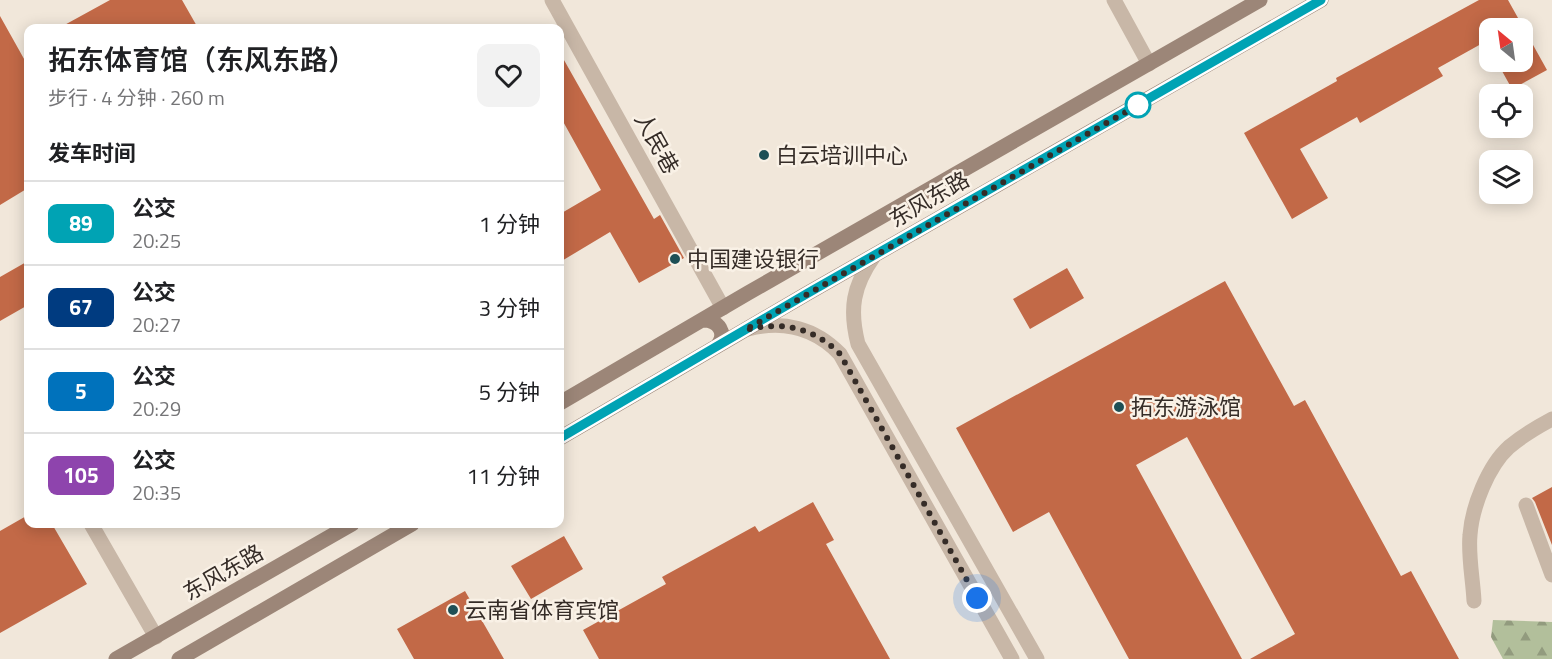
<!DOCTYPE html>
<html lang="zh">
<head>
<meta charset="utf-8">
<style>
  :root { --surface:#fff; --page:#f2f2f2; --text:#202124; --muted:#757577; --line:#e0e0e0 }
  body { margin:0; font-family:"Titillium Web","Noto Sans SC",sans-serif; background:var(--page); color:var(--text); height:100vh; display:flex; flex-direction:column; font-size:22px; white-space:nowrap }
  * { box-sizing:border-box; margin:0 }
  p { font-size:20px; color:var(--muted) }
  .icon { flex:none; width:33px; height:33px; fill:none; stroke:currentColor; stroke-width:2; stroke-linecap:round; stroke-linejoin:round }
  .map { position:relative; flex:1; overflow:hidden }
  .details { position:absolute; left:24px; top:24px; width:540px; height:504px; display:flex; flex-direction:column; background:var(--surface); border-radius:12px; box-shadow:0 3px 15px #0003 }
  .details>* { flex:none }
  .badge { padding:0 12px; border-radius:9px; font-size:21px; line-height:39px }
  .needle { width:39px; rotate:331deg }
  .buttons { position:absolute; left:1479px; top:18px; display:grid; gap:12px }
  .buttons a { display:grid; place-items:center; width:54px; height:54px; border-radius:12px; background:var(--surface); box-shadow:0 3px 15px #0003; font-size:30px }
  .you { position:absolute; width:30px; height:30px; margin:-15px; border:4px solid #fff; border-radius:50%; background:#1a73e8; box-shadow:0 0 0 9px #1a73e833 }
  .map>.badge { position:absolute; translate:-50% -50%; box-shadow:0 0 0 3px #fff }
  h2 { padding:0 24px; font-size:22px; line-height:54px }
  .round { display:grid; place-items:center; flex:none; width:63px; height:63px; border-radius:12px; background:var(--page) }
  .head { display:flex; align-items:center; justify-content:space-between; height:102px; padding:0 24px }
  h1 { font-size:28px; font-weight:600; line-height:45px }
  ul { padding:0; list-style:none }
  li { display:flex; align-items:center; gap:18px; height:84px; padding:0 24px; border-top:2px solid var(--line) }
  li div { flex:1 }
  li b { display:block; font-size:22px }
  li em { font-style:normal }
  li .badge { min-width:66px; font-weight:700; text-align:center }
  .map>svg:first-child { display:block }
</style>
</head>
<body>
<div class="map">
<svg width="1552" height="659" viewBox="0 0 1552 659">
  <defs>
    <pattern id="forest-firs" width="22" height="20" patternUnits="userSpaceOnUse" patternTransform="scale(1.5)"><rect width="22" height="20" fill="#b2bf9b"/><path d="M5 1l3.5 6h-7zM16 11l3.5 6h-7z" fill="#929b7e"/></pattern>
  </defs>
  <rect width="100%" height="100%" fill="#f1e7da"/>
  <path fill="url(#forest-firs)" d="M1493 620 1552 622V659H1503L1491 637Z"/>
  <path fill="#c26947" d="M110 0H182L198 28H59Z
    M1479 0H1508L1547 70 1512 89 1497 62H1522V28H1490V39L1438 68 1443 76 1360 123 1357 117 1300 149 1328 198 1292 219 1244 133 1337 81 1336 78Z
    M0 16 28 66V188L0 205Z
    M560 53 654 219 660 215 684 258 639 283 610 232 560 262V214L601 190 560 116Z
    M28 261V305L0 321V277Z
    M1067 268 1084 298 1030 329 1013 299Z
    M1225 281 1294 406 1305 400 1401 576 1411 571 1459 659H1250L1295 634 1187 437 1136 465 1242 659H1129L1049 512 1013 532 956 428Z
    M1552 487V545L1535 502 1532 498Z
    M813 502 834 540 826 544 890 659H599L583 630 666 584 662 577 755 526 759 532Z
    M28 515V524H52L87 584 0 633V531Z
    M564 536 583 569 531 599 511 566Z
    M465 591 504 659H414L397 629Z"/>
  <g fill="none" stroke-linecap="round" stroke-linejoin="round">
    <path stroke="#c8b7a7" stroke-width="15" d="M552 0 723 308
      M1114 0 1149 64
      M874 256C853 286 849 309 858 344L1037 659
      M748 329C783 320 815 328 840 354L1012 659
      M1526 505 1552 575
      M91 524 156 637
      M1474 601C1473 580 1468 556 1470 535 1472 507 1488 466 1509 447 1522 436 1537 427 1552 419"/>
    <path stroke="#9c8678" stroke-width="15" d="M702 320C718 319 729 334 716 347
      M560 403 748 293 1260 0
      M560 438 808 293 1321 0
      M116 659 352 524
      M179 659 412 524"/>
  </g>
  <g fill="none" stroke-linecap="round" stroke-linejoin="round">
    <defs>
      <path id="line" d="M560 438 808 293 1321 0"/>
    </defs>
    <use href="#line" stroke="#fff" stroke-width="14"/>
    <use href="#line" stroke="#00a3b4" stroke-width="9"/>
    <path stroke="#352c27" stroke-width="6" stroke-dasharray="0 10.8" d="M977 598 840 354C813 327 782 321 745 330L1138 105"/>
  </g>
  <circle fill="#fff" stroke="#00a3b4" stroke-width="3" cx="1138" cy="105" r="12"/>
  <g fill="#1e4f55" stroke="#f9f1e6" stroke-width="2">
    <circle cx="764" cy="155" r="6"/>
    <circle cx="675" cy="259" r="6"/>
    <circle cx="1119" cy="407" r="6"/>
    <circle cx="453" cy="610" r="6"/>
  </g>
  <g text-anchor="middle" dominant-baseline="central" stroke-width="5" stroke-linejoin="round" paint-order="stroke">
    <g font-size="22" fill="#352c27" stroke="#f9f1e6">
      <text transform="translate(657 143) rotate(61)">人民巷</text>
      <text transform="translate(929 199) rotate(-30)">东风东路</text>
      <text transform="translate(223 572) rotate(-30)">东风东路</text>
    </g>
    <g font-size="22" fill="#352c27" stroke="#f9f1e6" text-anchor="start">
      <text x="776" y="155">白云培训中心</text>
      <text x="687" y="259">中国建设银行</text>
      <text x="1131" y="407">拓东游泳馆</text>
      <text x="465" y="610">云南省体育宾馆</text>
    </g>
  </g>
</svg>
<div class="buttons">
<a><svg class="needle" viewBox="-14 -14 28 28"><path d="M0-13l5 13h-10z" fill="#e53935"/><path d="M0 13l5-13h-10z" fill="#757577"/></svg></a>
<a><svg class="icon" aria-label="locate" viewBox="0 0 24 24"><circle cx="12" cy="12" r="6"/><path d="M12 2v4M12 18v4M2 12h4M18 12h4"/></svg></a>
<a><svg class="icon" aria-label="layers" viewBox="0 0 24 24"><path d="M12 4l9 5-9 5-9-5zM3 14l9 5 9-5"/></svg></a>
</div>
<div class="you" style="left:977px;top:598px"></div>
<section class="details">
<div class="head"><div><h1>拓东体育馆（东风东路）</h1><p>步行 · 4 分钟 · 260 m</p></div><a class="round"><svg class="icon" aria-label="heart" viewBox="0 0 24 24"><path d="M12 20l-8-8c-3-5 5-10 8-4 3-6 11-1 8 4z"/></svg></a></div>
<h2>发车时间</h2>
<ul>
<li><span class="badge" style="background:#00a3b4;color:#fff">89</span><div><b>公交</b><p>20:25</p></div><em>1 分钟</em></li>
<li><span class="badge" style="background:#003b80;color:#fff">67</span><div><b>公交</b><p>20:27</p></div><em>3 分钟</em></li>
<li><span class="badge" style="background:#0072bc;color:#fff">5</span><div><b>公交</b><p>20:29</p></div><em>5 分钟</em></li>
<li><span class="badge" style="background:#8e44ad;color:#fff">105</span><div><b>公交</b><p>20:35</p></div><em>11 分钟</em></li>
</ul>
</section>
</div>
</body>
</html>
